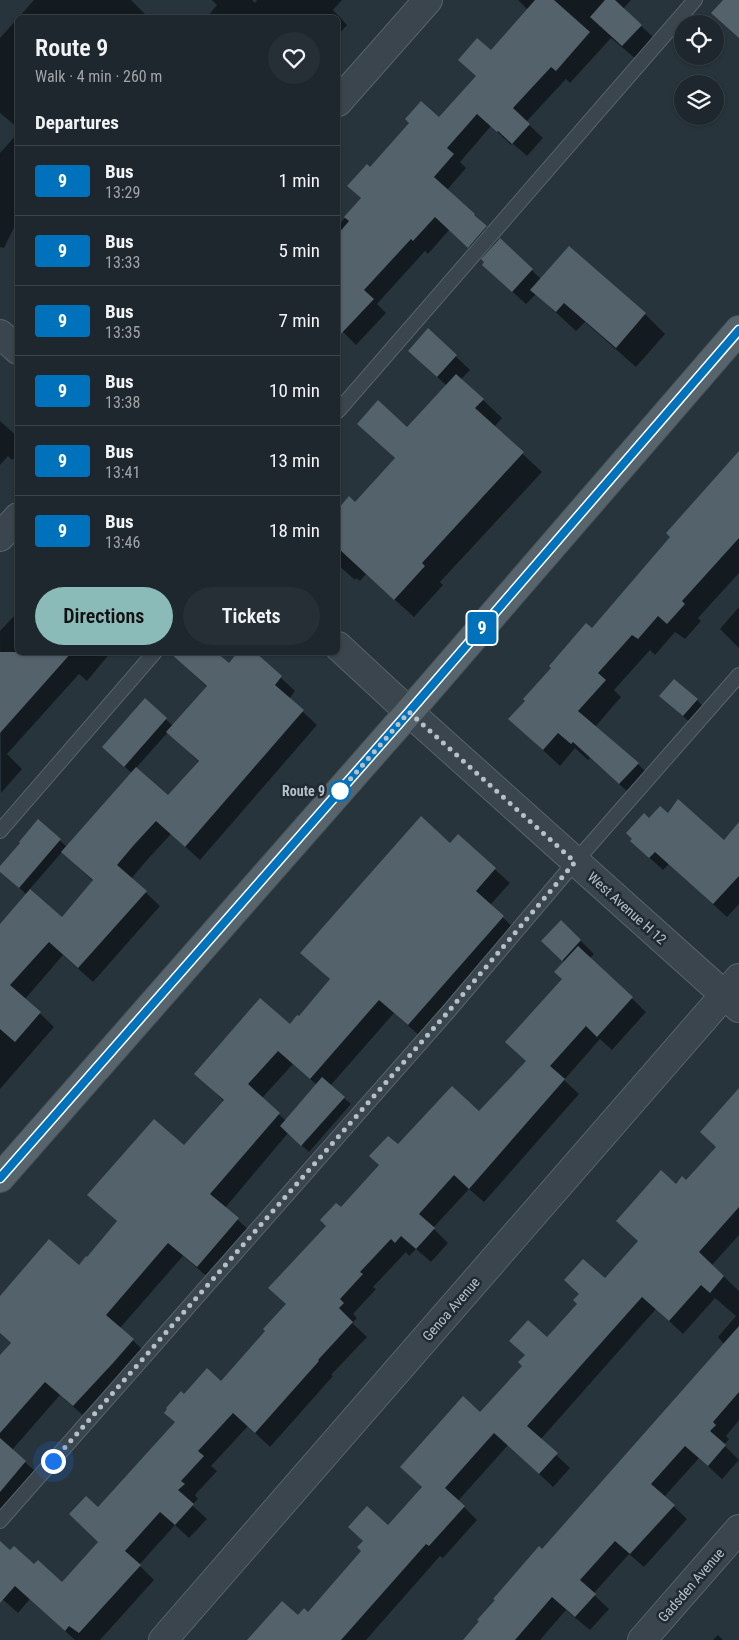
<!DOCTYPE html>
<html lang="en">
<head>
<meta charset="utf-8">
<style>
  :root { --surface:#1d272d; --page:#252f35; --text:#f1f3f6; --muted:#a0a5aa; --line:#3b4449; --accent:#8bbbb9 }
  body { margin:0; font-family:"Roboto Condensed",sans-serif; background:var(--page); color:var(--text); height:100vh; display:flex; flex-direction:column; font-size:19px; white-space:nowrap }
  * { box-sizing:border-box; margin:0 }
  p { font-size:16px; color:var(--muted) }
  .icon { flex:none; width:28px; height:28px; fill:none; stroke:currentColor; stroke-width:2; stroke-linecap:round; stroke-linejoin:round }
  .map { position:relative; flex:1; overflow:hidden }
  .panel { position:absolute; left:15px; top:15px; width:325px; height:640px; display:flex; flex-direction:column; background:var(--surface); border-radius:8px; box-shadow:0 1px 4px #0004,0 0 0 1px var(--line) }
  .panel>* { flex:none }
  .badge { padding:0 10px; border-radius:4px; font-size:18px; line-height:32px }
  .tools { position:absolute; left:674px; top:15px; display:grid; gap:10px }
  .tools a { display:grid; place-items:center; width:50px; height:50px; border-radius:50%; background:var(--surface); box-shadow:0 1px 4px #0004,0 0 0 1px var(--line); font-size:25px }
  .you { position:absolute; width:25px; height:25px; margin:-12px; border:4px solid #fff; border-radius:50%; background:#1a73e8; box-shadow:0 0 0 8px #1a73e833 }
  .map>.badge { position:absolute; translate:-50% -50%; box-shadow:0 0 0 2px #fff }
  h2 { padding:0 20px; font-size:19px; line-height:45px }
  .round { display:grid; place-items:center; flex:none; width:52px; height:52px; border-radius:26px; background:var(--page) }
  .head { display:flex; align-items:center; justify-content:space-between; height:85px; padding:0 20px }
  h1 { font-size:24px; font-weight:600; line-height:38px }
  .cta { display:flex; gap:10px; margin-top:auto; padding:10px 20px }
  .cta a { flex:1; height:58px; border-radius:30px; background:var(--accent); color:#111; font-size:20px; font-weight:600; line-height:58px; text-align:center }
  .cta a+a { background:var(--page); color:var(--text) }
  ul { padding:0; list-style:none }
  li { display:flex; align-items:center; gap:15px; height:70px; padding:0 20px; border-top:1px solid var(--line) }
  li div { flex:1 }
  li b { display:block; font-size:19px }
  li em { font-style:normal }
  li .badge { min-width:55px; font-weight:700; text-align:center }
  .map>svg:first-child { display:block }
</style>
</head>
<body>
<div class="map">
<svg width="739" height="1640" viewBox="0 0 739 1640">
  <rect width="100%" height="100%" fill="#27343c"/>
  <path fill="#0007" fill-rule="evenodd" d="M34 0H131L148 17 18 18Z
    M212 0H252L255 3 257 0H342L333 10 347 25 338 35V18H206L217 5Z
    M518 0H631L623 9 655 39 636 59 611 38 570 83 566 79 526 122 543 138 527 156 512 143 511 145 491 126 460 162 466 168 447 190 541 279 569 248 645 314 665 334 636 367 585 322 576 331 536 294 526 304 497 278 486 262 449 230 428 254 425 251 377 304 386 313 356 345 338 327V226L362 199 349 186 439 119 477 77 491 52 528 10Z
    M18 18V128L0 113V38Z
    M18 133V219L4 248 0 247V153Z
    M428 330 470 370 461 379 502 418 494 427 542 472 440 582 443 585 414 617 366 574 360 581 356 578 355 580 338 565V511L349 498 355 503 396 459 358 424 408 429 447 386 423 364Z
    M0 421 18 437V454L12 460 8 456 0 465Z
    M739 453V573L698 618 701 621 685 639 675 632 655 655 650 650 614 690 621 697 595 727 638 764 654 780 637 800 590 758 588 760 575 748 560 766 510 719 592 629 672 537Z
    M739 607V648L720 629Z
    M18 612V652H111L87 681 79 674 7 754 22 769 1 793 0 631Z
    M253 652 295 691 289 699 317 725 200 860 171 834 147 860 131 879 160 906 93 982 63 955 32 991 25 999 54 1027 0 1089V926L27 895 0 870V868L38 821 67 847 132 773 110 754 145 700 173 726 207 687 181 662 229 665ZM168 732 199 762 168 797 136 768ZM62 852 93 881 62 919 29 890Z
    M661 696 697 700 710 713 697 729Z
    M668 814 724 842 739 824V904L727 917 669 864 663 870 631 841 650 820Z
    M458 836 510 883 490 905 517 931 422 1038 394 1013 330 1086 351 1104 309 1152 288 1133 225 1208 252 1233 211 1280 183 1256 120 1328 147 1354 87 1419 60 1395 12 1450 40 1476 0 1521V1358L12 1344 0 1333V1298L79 1267 88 1259 118 1222 89 1195 184 1147 224 1101 196 1074 290 1026 299 1018 331 980 302 953 450 844ZM293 1064 317 1085 286 1121 262 1098Z
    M580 940 594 954 590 958 646 1012 612 1050 600 1039 564 1080 579 1094 484 1202 469 1189 433 1228 448 1243 431 1262 416 1249 409 1256 406 1252 373 1287 376 1289 353 1314 357 1318 352 1323 367 1337 331 1375 333 1376 270 1447 248 1426 211 1466 217 1471 195 1495 198 1499 192 1505 207 1519 189 1538 175 1525 139 1565 154 1580 100 1640H75L30 1599 18 1613 0 1597V1543L10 1552 62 1583 99 1543 98 1509 176 1422 184 1395 221 1382 267 1331 287 1305 341 1209 398 1146 479 1113 527 1061 564 980 565 962 556 955Z
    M739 1094V1235L712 1265 739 1291V1420L726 1436 729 1439 724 1445 739 1460 722 1479 699 1458 664 1497 687 1519 644 1567 629 1554 593 1594 609 1609 590 1630 566 1610 540 1640H465L724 1344 718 1337 736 1316 715 1298 683 1334 656 1309 540 1440 570 1468 553 1487 508 1445 458 1501 477 1520 443 1558 440 1556 366 1640H247L308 1613 423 1488 480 1414 524 1366 526 1356 511 1341 547 1339 605 1280 640 1242 676 1185 686 1182 717 1147Z
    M718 1635 723 1640H713Z"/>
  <path fill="#54626c" d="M535 0H554L590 32 556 71 551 67 513 108 530 124 512 144 498 131 497 132 477 114 447 148 454 154 434 177 475 214 474 215 487 226 468 248 435 217 413 241 411 239 364 290 374 299 338 337V234L349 221 344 217 361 198 347 186 367 164 370 167 409 123 405 119 421 101 439 117 476 76 458 60 477 38 491 50Z
    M605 0H615L642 25 622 46 590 17Z
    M723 0H739V38L711 13Z
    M500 238 533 269 512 292 482 265 484 262 481 259Z
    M569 246 646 313 616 348 564 303 556 312 530 290Z
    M428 328 457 355 437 377 408 351Z
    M456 374 484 399 475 408 524 452 422 563 425 566 394 600 338 548V509L349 496 355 502 395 458 357 424 378 400 407 427Z
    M739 451V538L682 601 685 604 667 624 658 616 638 639 632 635 598 673 606 680 578 711 639 763 619 784 573 742 571 744 558 733 543 750 508 719 525 701 523 699 551 668 549 666 586 623 592 628 670 537 666 533Z
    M0 652H72L0 733Z
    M169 652H216L229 663 238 652H255L282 676 275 685 304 710 185 847 156 821 133 846 117 865 147 891 78 968 49 942 10 985 41 1012 15 1042 0 1029V924L30 889 62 917 93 880 61 852 136 767 168 795 199 761 166 732 207 686Z
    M674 679 698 699 683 716 659 696Z
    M145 698 167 718 124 767 102 747Z
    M678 799 724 840 739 822V876L713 904 655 852 649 858 630 841 632 839 626 833 644 813 649 818 660 806 668 813Z
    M421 816 450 843 458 834 496 868 476 891 504 916 408 1025 379 1000 310 1079 278 1051 248 1084 280 1113 210 1194 239 1218 197 1267 168 1243 106 1315 134 1339 113 1363 73 1406 45 1382 0 1433V1355L11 1343 0 1333V1296L49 1239 79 1265 86 1256 87 1257 117 1221 87 1195 154 1119 184 1145 224 1100 194 1074 260 998 290 1024 297 1015 299 1016 330 979 300 953Z
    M38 819 61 839 19 888 0 872V866L20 843 19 842Z
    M561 920 581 940 562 961 541 941Z
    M578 946 633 997 597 1037 586 1026 550 1066 565 1079 469 1189 454 1175 419 1214 435 1228 416 1249 401 1236 395 1243 391 1239 360 1272 363 1274 340 1299 344 1303 339 1308 353 1322 318 1360 319 1361 255 1433 233 1413 198 1451 204 1456 181 1481 185 1484 178 1490 194 1504 175 1525 160 1512 125 1551 141 1565 79 1633 69 1626 65 1631 15 1586 0 1603V1541L10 1550 14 1546 34 1564 38 1560 62 1582 98 1542 69 1514 86 1496 98 1507 175 1422 164 1413 167 1409 166 1408 181 1391 184 1394 207 1368 221 1381 265 1331 263 1329 286 1304 268 1288 326 1226 320 1220 336 1203 341 1207 379 1165 369 1156 388 1136 398 1144 452 1086 479 1111 526 1061 505 1042 562 979 554 972Z
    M322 1077 345 1097 301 1146 280 1126Z
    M739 1088V1207L699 1252 724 1276 710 1293 701 1285 669 1321 642 1297 527 1426 558 1453 539 1474 494 1433 445 1488 465 1506 429 1546 426 1544 341 1640H247L282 1601 298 1615 304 1608 308 1612 361 1551 357 1547 363 1541 348 1527 367 1506 388 1525 422 1487 400 1467 463 1396 480 1412 522 1366 518 1362 525 1355 509 1341 528 1320 547 1337 577 1304 573 1300 579 1294 564 1280 583 1259 605 1278 638 1241 616 1221 661 1170 676 1184 682 1176 686 1180 716 1147 700 1132Z
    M739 1326V1392L713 1422 716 1425 710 1431 726 1445 708 1466 685 1446 651 1484 675 1505 630 1554 615 1541 580 1580 596 1594 575 1617 552 1597 515 1640H463L479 1621 477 1620 495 1600 493 1599 539 1546 542 1549Z
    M0 1438 26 1461 0 1492Z"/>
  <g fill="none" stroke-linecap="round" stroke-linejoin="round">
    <defs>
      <path id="service" d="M338 411 695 0
        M0 831 155 652
        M0 1521 448 1012 575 862 739 675"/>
      <path id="minor" d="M338 102 428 0
        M0 334 18 350
        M0 537 18 517
        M338 646 409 712 739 1008
        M163 1640 739 978
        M642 1640 739 1529"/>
      <path id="primary" d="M0 1178 409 712 739 330"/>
    </defs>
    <use href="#service" stroke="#58636b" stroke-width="16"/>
    <use href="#minor" stroke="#58636b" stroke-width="30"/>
    <use href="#primary" stroke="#465159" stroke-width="30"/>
    <use href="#service" stroke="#3a454d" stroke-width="14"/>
    <use href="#minor" stroke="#3a454d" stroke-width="28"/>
    <use href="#primary" stroke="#58646c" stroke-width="28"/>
  </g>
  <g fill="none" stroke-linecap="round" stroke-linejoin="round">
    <defs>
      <path id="line" d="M0 1178 409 712 739 330"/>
    </defs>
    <use href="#line" stroke="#fff" stroke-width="11"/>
    <use href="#line" stroke="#0072bc" stroke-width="8"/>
    <path stroke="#b6c0c8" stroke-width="5" stroke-dasharray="0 9" d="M53 1461 448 1012 575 862 409 712 340 791"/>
  </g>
  <circle fill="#fff" stroke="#0072bc" stroke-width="2.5" cx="340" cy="791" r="10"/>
  <g text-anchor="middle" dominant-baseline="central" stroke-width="5" stroke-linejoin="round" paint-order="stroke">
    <g font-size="14" font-weight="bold" fill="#b6c0c8" stroke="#1f2a32" text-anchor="end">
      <text x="325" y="791">Route 9</text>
    </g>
    <g font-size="14" fill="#b6c0c8" stroke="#1f2a32">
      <text transform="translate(627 908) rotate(42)">West Avenue H 12</text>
      <text transform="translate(451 1309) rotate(-49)">Genoa Avenue</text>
      <text transform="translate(691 1585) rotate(-49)">Gadsden Avenue</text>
    </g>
  </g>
</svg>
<div class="tools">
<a><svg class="icon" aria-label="locate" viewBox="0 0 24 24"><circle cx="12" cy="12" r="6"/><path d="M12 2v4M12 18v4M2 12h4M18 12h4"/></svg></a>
<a><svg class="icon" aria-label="layers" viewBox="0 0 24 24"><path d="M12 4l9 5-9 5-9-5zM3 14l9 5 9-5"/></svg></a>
</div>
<div class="you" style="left:53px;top:1461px"></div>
<b class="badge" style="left:482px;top:628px;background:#0072bc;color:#fff">9</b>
<section class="panel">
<div class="head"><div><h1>Route 9</h1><p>Walk · 4 min · 260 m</p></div><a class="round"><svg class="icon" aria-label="heart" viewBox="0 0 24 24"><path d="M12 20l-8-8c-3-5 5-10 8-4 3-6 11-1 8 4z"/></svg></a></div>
<h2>Departures</h2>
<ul>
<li><span class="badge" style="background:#0072bc;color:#fff">9</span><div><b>Bus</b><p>13:29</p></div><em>1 min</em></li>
<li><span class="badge" style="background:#0072bc;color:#fff">9</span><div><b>Bus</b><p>13:33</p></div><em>5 min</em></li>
<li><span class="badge" style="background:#0072bc;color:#fff">9</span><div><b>Bus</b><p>13:35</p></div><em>7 min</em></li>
<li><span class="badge" style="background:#0072bc;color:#fff">9</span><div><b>Bus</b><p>13:38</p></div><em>10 min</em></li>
<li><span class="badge" style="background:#0072bc;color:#fff">9</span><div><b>Bus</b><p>13:41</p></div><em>13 min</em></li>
<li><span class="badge" style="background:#0072bc;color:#fff">9</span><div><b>Bus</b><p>13:46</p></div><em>18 min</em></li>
</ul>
<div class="cta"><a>Directions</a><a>Tickets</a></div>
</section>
</div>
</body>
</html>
